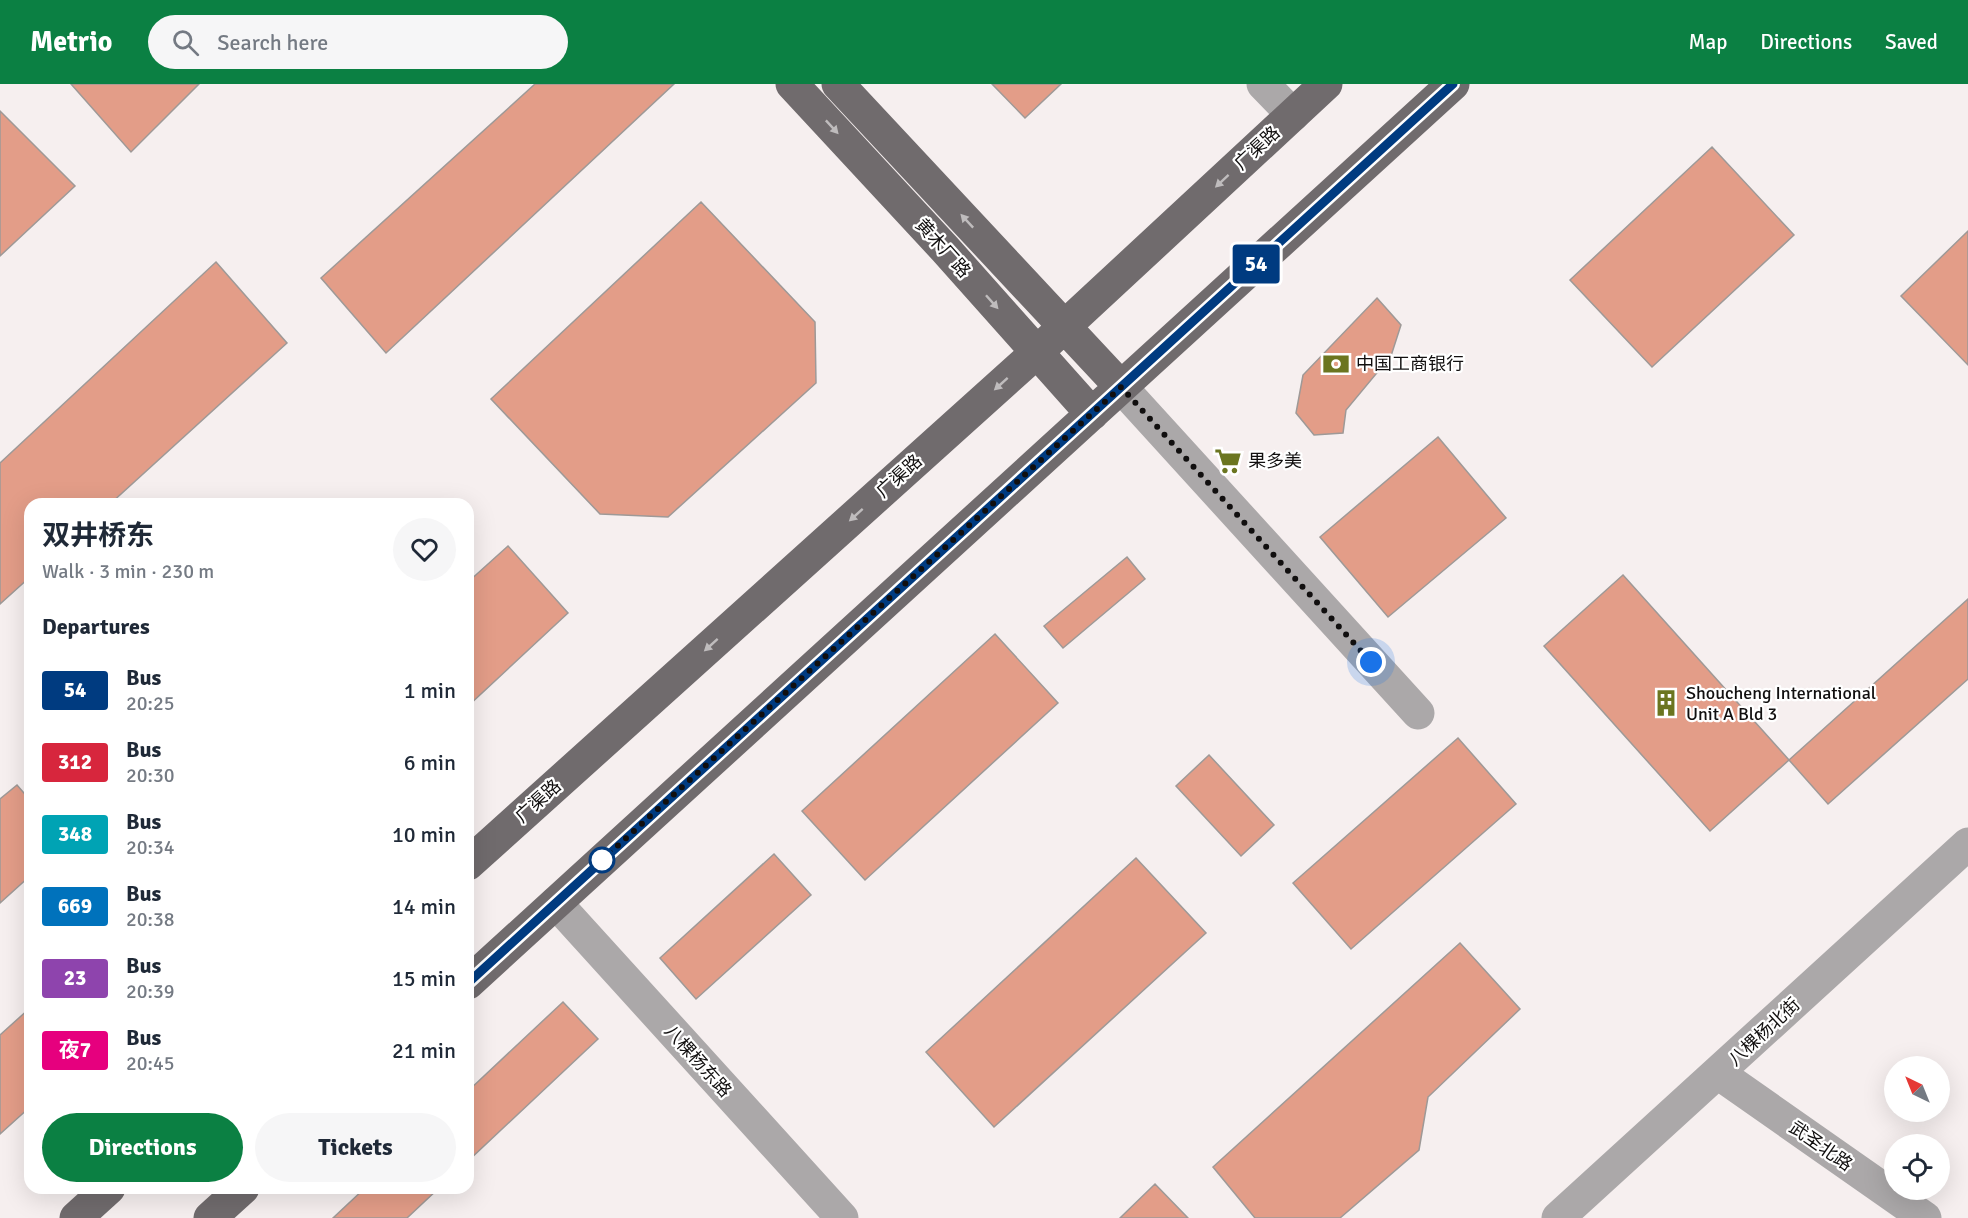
<!DOCTYPE html>
<html lang="en">
<head>
<meta charset="utf-8">
<style>
  :root { --surface:#fff; --page:#f6f6f7; --text:#1f2937; --muted:#747a83; --accent:#0b8043 }
  body { margin:0; font-family:Signika,"Noto Sans SC",sans-serif; background:var(--page); color:var(--text); height:100vh; display:flex; flex-direction:column; font-size:22px; white-space:nowrap }
  * { box-sizing:border-box; margin:0 }
  p { font-size:20px; color:var(--muted) }
  .icon { flex:none; width:33px; height:33px; fill:none; stroke:currentColor; stroke-width:2; stroke-linecap:round; stroke-linejoin:round }
  .map { position:relative; flex:1; overflow:hidden }
  .panel { position:absolute; left:24px; top:414px; width:450px; height:696px; display:flex; flex-direction:column; background:var(--surface); border-radius:18px; box-shadow:0 6px 24px #0002 }
  .panel>* { flex:none }
  .badge { padding:0 12px; border-radius:4px; font-size:21px; line-height:39px }
  .needle { width:39px; rotate:317deg }
  .tools { position:absolute; left:1884px; top:972px; display:grid; gap:12px }
  .tools a { display:grid; place-items:center; width:66px; height:66px; border-radius:50%; background:var(--surface); box-shadow:0 6px 24px #0002; font-size:30px }
  .you { position:absolute; width:30px; height:30px; margin:-15px; border:4px solid #fff; border-radius:50%; background:#1a73e8; box-shadow:0 0 0 9px #1a73e833 }
  .map>.badge { position:absolute; translate:-50% -50%; box-shadow:0 0 0 3px #fff }
  h2 { padding:0 18px; font-size:22px; line-height:54px }
  .round { display:grid; place-items:center; flex:none; width:63px; height:63px; border-radius:32px; background:var(--page) }
  .headline { display:flex; align-items:center; justify-content:space-between; height:102px; padding:0 18px }
  h1 { font-size:28px; font-weight:700; line-height:45px }
  .action { display:flex; gap:12px; margin-top:auto; padding:12px 18px }
  .action a { flex:1; height:69px; border-radius:36px; background:var(--accent); color:#fff; font-size:24px; font-weight:700; line-height:69px; text-align:center }
  .action a+a { background:var(--page); color:var(--text) }
  ul { padding:0; list-style:none }
  li { display:flex; align-items:center; gap:18px; height:72px; padding:0 18px }
  li div { flex:1 }
  li b { display:block; font-size:22px }
  li em { font-style:normal }
  li .badge { min-width:66px; font-weight:700; text-align:center }
  header { display:flex; align-items:center; gap:36px; box-sizing:border-box; height:84px; padding:0 30px; background:var(--accent); color:#fff }
  header strong { font-size:28px }
  nav { display:flex; gap:33px; margin-inline-start:auto; font-size:21px }
  .search { width:420px; height:54px; background:var(--page); display:flex; align-items:center; gap:15px; box-sizing:border-box; padding:0 21px; border-radius:33px; color:var(--muted); font-size:22px }
  .map>svg:first-child { display:block }
</style>
</head>
<body>
<header>
<strong>Metrio</strong>
<div class="search"><svg class="icon" aria-label="search" viewBox="0 0 24 24"><circle cx="10" cy="10" r="6"/><path d="M15 15l6 6"/></svg>Search here</div>
<nav><a>Map</a><a>Directions</a><a>Saved</a></nav>
</header>
<div class="map">
<svg width="1968" height="1134" viewBox="0 0 1968 1134">
  <rect width="100%" height="100%" fill="#f6efef"/>
  <path fill="#e39d88" stroke="#9e9997" stroke-width="1.5" d="M71 0H199L131 68Z
    M535 0H674L386 269 321 194Z
    M992 0H1061L1025 34Z
    M0 27 75 102 0 172Z
    M1712 63 1794 151 1652 283 1570 196Z
    M701 118 815 238 816 299 668 433 600 430 491 315Z
    M1968 147V281L1901 212Z
    M216 178 287 259 110 420H30V493L0 520V379Z
    M1377 214 1401 241 1391 272 1346 326 1343 349 1314 351 1296 329 1303 291Z
    M1438 353 1506 434 1388 533 1320 453Z
    M508 462 568 529 468 622V498Z
    M1127 473 1145 495 1063 564 1044 542Z
    M1623 491 1789 676 1710 747 1544 562Z
    M1968 515V595L1828 720 1789 676Z
    M995 550 1058 619 865 796 802 727Z
    M1458 654 1516 720 1351 865 1293 799Z
    M1209 671 1274 741 1241 772 1176 702Z
    M17 701 30 716V792L0 819V715Z
    M774 770 811 811 696 915 660 874Z
    M1136 774 1206 849 994 1043 926 968Z
    M1460 859 1520 925 1428 1013 1419 1066 1340 1134H1255L1213 1083Z
    M563 918 598 955 468 1077V1007Z
    M30 924V1023L0 1050V951Z
    M1155 1100 1188 1134H1120Z
    M365 1104H439L407 1134H333Z"/>
  <g fill="none" stroke-linecap="round" stroke-linejoin="round">
    <path stroke="#aba8a9" stroke-width="33" d="M1263 0 1293 31
      M1121 303 1418 629
      M556 819 842 1134
      M1718 989 1925 1134
      M1558 1134 1968 760"/>
    <path stroke="#706b6d" stroke-width="33" d="M792 0 945 165 1092 330
      M838 0 1121 303
      M468 780 1037 268 1326 0
      M468 899 1453 0
      M76 1134 109 1104
      M210 1134 243 1104"/>
  </g>
  <defs><path id="oneway-solid" d="M-6-.8H1V-3.2L6.5 0L1 3.2V.8H-6Z" transform="scale(1.5)"/></defs>
  <g fill="#bfbcbd">
    <use href="#oneway-solid" transform="translate(832 43) rotate(47)"/>
    <use href="#oneway-solid" transform="translate(1222 97) rotate(137)"/>
    <use href="#oneway-solid" transform="translate(967 137) rotate(-133)"/>
    <use href="#oneway-solid" transform="translate(992 218) rotate(48)"/>
    <use href="#oneway-solid" transform="translate(1001 300) rotate(138)"/>
    <use href="#oneway-solid" transform="translate(856 431) rotate(138)"/>
    <use href="#oneway-solid" transform="translate(711 561) rotate(138)"/>
  </g>
  <g fill="none" stroke-linecap="round" stroke-linejoin="round">
    <defs>
      <path id="line" d="M468 899 1453 0"/>
    </defs>
    <use href="#line" stroke="#fff" stroke-width="14"/>
    <use href="#line" stroke="#003b80" stroke-width="9"/>
    <path stroke="#110f0f" stroke-width="6" stroke-dasharray="0 10.8" d="M602 776 1121 303 1371 578"/>
  </g>
  <defs>
    <symbol id="bank-bare" viewBox="-9 -9 18 18"><path d="M-6-4H6V4H-6ZM0-2.3a2.3 2.3 0 1 0 0 4.6a2.3 2.3 0 1 0 0-4.6Z" fill="#6b7520" stroke="#fff" stroke-width="2.5" paint-order="stroke"/></symbol>
    <symbol id="supermarket-bare" viewBox="-9 -9 18 18"><path d="M-6-5.5h2.5l.6 2H6L4.5 2H-2.5L-4.4-4H-6ZM-1.5 3.2a1.3 1.3 0 1 0 .1 0ZM3 3.2a1.3 1.3 0 1 0 .1 0Z" fill="#6b7520" stroke="#fff" stroke-width="2.5" paint-order="stroke"/></symbol>
    <symbol id="building-bare" viewBox="-9 -9 18 18"><path d="M-4-6H4V6H1V3H-1V6H-4ZM-2.5-4.3h1.7v1.8h-1.7ZM.8-4.3h1.7v1.8H.8ZM-2.5-1h1.7V.8h-1.7ZM.8-1h1.7V.8H.8Z" fill="#6b7520" stroke="#fff" stroke-width="2.5" paint-order="stroke"/></symbol>
  </defs>
  <g fill-rule="evenodd">
    <use href="#bank-bare" x="1317" y="261" width="38" height="38"/>
    <use href="#supermarket-bare" x="1209" y="358" width="38" height="38"/>
    <use href="#building-bare" x="1647" y="600" width="38" height="38"/>
  </g>
  <circle fill="#fff" stroke="#003b80" stroke-width="3" cx="602" cy="776" r="12"/>
  <g text-anchor="middle" dominant-baseline="central" stroke-width="4.5" stroke-linejoin="round" paint-order="stroke">
    <g font-size="18" fill="#110f0f" stroke="#fff">
      <text transform="translate(1257 64) rotate(-43)">广渠路</text>
      <text transform="translate(943 164) rotate(48)">黄木厂路</text>
      <text transform="translate(899 392) rotate(-42)">广渠路</text>
      <text transform="translate(538 717) rotate(-42)">广渠路</text>
      <text transform="translate(1764 948) rotate(-43)">八棵杨北街</text>
      <text transform="translate(698 977) rotate(48)">八棵杨东路</text>
      <text transform="translate(1821 1062) rotate(35)">武圣北路</text>
    </g>
    <g font-size="18" fill="#110f0f" stroke="#fff" text-anchor="start">
      <text x="1356" y="280">中国工商银行</text>
      <text x="1248" y="377">果多美</text>
      <text x="1686" y="609">Shoucheng International<tspan x="1686" dy="21">Unit A Bld 3</tspan></text>
    </g>
  </g>
</svg>
<div class="tools">
<a><svg class="needle" viewBox="-14 -14 28 28"><path d="M0-13l5 13h-10z" fill="#e53935"/><path d="M0 13l5-13h-10z" fill="#747a83"/></svg></a>
<a><svg class="icon" aria-label="locate" viewBox="0 0 24 24"><circle cx="12" cy="12" r="6"/><path d="M12 2v4M12 18v4M2 12h4M18 12h4"/></svg></a>
</div>
<div class="you" style="left:1371px;top:578px"></div>
<b class="badge" style="left:1256px;top:180px;background:#003b80;color:#fff">54</b>
<section class="panel">
<div class="headline"><div><h1>双井桥东</h1><p>Walk · 3 min · 230 m</p></div><a class="round"><svg class="icon" aria-label="heart" viewBox="0 0 24 24"><path d="M12 20l-8-8c-3-5 5-10 8-4 3-6 11-1 8 4z"/></svg></a></div>
<h2>Departures</h2>
<ul>
<li><span class="badge" style="background:#003b80;color:#fff">54</span><div><b>Bus</b><p>20:25</p></div><em>1 min</em></li>
<li><span class="badge" style="background:#d7263d;color:#fff">312</span><div><b>Bus</b><p>20:30</p></div><em>6 min</em></li>
<li><span class="badge" style="background:#00a3b4;color:#fff">348</span><div><b>Bus</b><p>20:34</p></div><em>10 min</em></li>
<li><span class="badge" style="background:#0072bc;color:#fff">669</span><div><b>Bus</b><p>20:38</p></div><em>14 min</em></li>
<li><span class="badge" style="background:#8e44ad;color:#fff">23</span><div><b>Bus</b><p>20:39</p></div><em>15 min</em></li>
<li><span class="badge" style="background:#e6007e;color:#fff">夜7</span><div><b>Bus</b><p>20:45</p></div><em>21 min</em></li>
</ul>
<div class="action"><a>Directions</a><a>Tickets</a></div>
</section>
</div>
</body>
</html>
